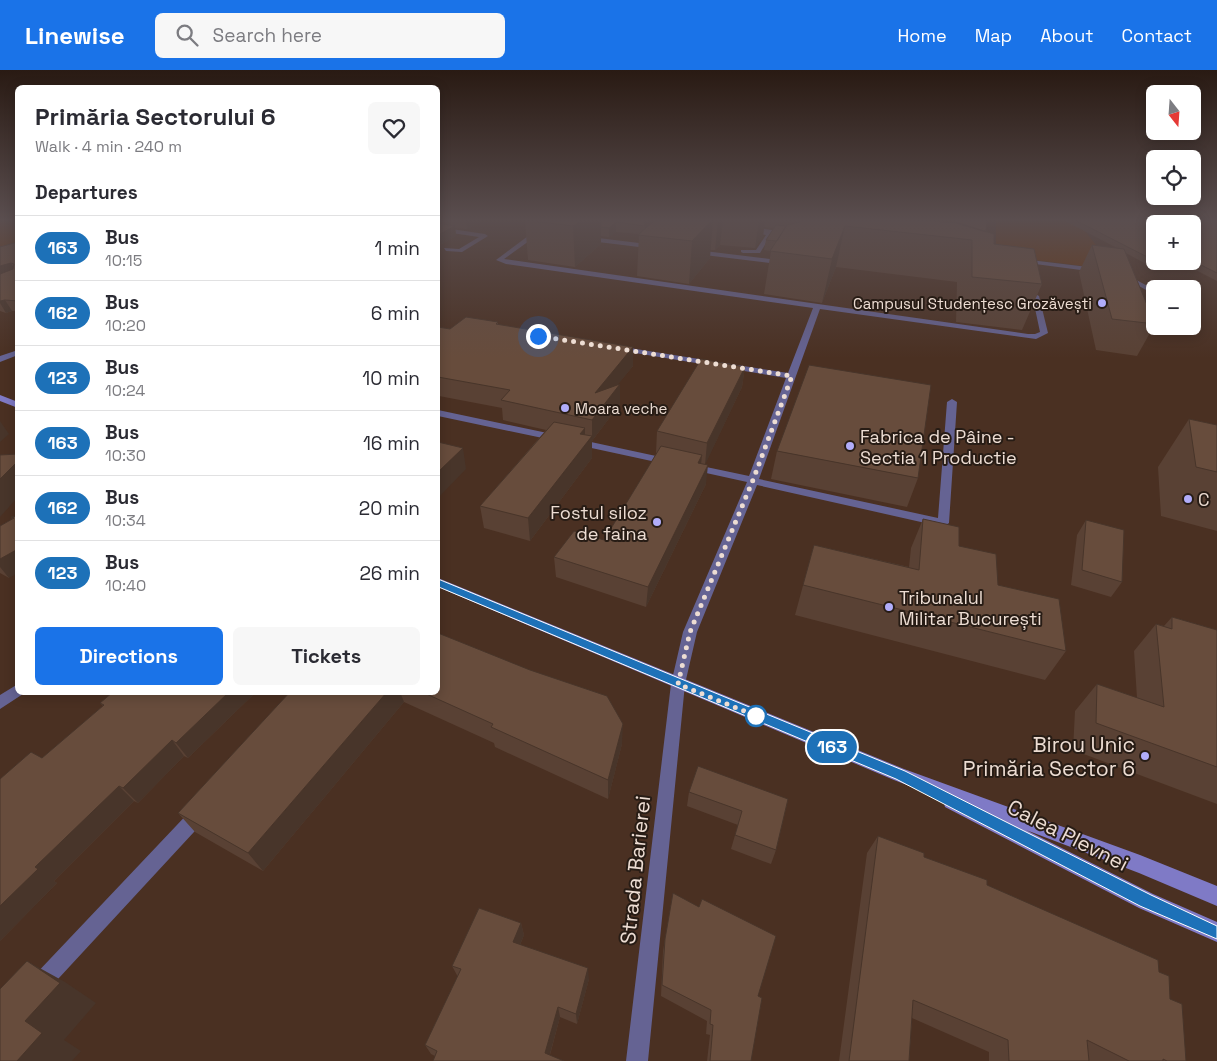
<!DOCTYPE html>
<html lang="en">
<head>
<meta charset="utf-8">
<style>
  :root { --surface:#fff; --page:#f7f7f7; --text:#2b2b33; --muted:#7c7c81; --line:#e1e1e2; --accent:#1a73e8 }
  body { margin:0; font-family:"Space Grotesk",sans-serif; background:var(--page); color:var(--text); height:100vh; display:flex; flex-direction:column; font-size:19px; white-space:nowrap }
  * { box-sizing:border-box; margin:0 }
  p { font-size:16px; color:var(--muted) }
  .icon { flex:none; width:28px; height:28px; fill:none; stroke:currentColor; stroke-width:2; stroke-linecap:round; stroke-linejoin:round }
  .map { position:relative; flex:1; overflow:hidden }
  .details { position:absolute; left:15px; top:15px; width:425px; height:610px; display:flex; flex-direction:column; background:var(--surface); border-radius:8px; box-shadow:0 2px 12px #0003 }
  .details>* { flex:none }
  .badge { padding:0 10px; border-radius:16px; font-size:18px; line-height:32px }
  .needle { width:32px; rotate:163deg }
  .tools { position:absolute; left:1146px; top:15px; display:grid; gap:10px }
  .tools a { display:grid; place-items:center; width:55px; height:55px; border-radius:8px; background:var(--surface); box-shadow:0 2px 12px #0003; font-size:25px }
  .you { position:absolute; width:25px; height:25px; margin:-12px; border:4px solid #fff; border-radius:50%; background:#1a73e8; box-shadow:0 0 0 8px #1a73e833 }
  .map>.badge { position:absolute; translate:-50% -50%; box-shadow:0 0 0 2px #fff }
  h2 { padding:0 20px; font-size:19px; line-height:45px }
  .round { display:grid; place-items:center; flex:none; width:52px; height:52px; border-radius:8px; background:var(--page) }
  .head { display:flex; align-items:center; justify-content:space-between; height:85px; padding:0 20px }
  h1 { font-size:24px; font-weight:600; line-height:38px }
  .action { display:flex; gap:10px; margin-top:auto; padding:10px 20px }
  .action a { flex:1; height:58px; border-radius:8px; background:var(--accent); color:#fff; font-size:20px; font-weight:600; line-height:58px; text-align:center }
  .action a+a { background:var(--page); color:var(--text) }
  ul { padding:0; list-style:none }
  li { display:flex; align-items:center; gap:15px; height:65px; padding:0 20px; border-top:1px solid var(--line) }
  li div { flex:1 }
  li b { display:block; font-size:19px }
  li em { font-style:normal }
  li .badge { min-width:55px; font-weight:700; text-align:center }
  header { display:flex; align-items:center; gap:30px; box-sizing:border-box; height:70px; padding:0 25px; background:var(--accent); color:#fff }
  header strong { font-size:24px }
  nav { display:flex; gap:28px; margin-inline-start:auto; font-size:18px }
  .search { width:350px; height:45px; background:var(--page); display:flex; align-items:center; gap:12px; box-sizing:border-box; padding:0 18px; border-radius:8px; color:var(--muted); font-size:19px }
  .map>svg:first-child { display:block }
</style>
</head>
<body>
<header>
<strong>Linewise</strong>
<div class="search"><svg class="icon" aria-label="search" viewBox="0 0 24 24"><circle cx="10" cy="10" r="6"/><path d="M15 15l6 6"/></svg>Search here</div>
<nav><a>Home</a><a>Map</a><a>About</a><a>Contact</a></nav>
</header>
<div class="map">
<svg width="1217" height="991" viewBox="0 0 1217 991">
  <rect width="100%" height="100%" fill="#4a3022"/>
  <path fill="#673007" d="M0 150H18L17 180 0 186Z
    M996 150H1069L1082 157 1115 200 996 185Z"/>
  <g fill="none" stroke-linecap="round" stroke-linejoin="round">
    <path fill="#656393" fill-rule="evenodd" d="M723 150H729L727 152 733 154 791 163 788 165 772 163 760 183H743L741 182V180H756L766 165 761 164 762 161 732 158 722 154Z
      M438 157 485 164 488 166 462 182 446 181 444 178 459 179 479 167 438 161Z
      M541 161 778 190 787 188 796 176 807 173 947 188 1010 211 1039 226 1048 263 1036 269 820 239 759 409 938 448 947 332 952 329 957 332 949 453 943 457 757 415 697 562 685 614 683 618 678 620 673 618 671 614 683 562 747 412 688 399 687 397 692 394 749 406 786 308 617 280 613 278 617 276 788 303 813 238 506 194 496 190 532 163ZM541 165 778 194 791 191 800 178 807 177 946 192 1006 213 1033 229 1040 262 1035 264H1028L504 189 536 166Z
      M1022 189 1096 198 1099 200 1096 202 1020 192V190Z
      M1123 205H1127L1155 220V225L1123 207Z
      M18 280V285L0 292V286Z
      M438 340 557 365 562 368 557 371 438 346Z
      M577 369 670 389 675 392 670 395 573 374V370Z"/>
    <path fill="#656393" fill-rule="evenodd" d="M678 608 683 610 685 614 648 991H626L671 614 673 610Z
      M18 614V622H24L23 624 0 639V625Z
      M200 735 206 737 209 743 206 749 46 922 39 925 32 922 29 915 32 908 194 737Z"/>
    <path fill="#7f7ac6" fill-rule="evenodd" d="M0 325 18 332V338L0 331Z
      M438 508 904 699 1140 785 1217 816V836L1139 803 1026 760 1153 824 1217 852V872L1139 838 945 737 943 729 894 710 438 517Z"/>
  </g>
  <path fill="#594134" d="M438 150H484L467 159 455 158 456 166 438 176Z
    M522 150H915L955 153V150H987L986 162 994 174 1042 214 1022 260 956 252 957 212 836 197 822 233 764 224 771 181 764 180 766 170 774 158 764 157 763 166 755 178 720 175 715 180H710V188L689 214 637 206 639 164 616 162 609 167 601 166V174L575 197 528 190 525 150Z
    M1063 150H1217V211L1194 199 1157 200 1126 183 1155 254 1137 286 1096 280 1079 202 1092 175 1117 178Z
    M18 172V241H12L6 243 0 241V177Z
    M498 252V255L633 296 617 315 620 334 592 371V388L530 471 484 458 480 436 546 360 503 350 502 338 439 326 438 327V257L450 259Z
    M745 297 742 317 705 394 706 414 646 537 556 507 554 487 604 470 657 383H656L657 361Z
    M1189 349 1217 355V461L1161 446 1158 397Z
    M777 381 918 408 907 437 771 409Z
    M11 447H16L9 508 0 503V456L12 449Z
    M923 449 959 476 998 515 1066 581 1045 610 795 545 814 475 909 497 911 478Z
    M1086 450 1122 512 1111 527 1071 515 1077 465Z
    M1172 547 1217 560V734L1073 680 1075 641 1097 614 1137 628 1134 581 1156 554 1164 556Z
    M530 600 622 674 608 729 495 677 494 673 404 632 263 801 195 762 178 743 290 622H438Z
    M113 622H256L188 688 184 686 138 733 134 731 54 811 57 813 0 871 42 688 103 636 100 633Z
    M689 722 788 729 776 780 771 794 731 779 738 755 687 736Z
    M878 766 924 787 987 815 1159 902 1170 929 1186 991H989V982L912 948 909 991H839L867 783Z
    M673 823 758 926 751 991H707L710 965 706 964 707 951 661 926 663 881Z
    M521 853 524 865 520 875 589 909 577 954 560 947 550 985 435 986 431 984 425 975 458 907 452 896Z"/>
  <path fill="#48352a" d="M466 150H484L467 159Z
    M582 150H601V174L575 197 573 156Z
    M646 150H650V155L645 160V156L644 152Z
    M712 150H713L710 188 689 214 692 171Z
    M718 150H723L720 175 715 180Z
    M759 150H765L763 166 755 178Z
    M616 152V162L609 167V158Z
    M455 156 456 166 438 176V165Z
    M845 156 836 197 822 233 832 189Z
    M11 193 17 203 0 209V196Z
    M5 230 12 241 6 243 0 233V231Z
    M633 277V296L595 343V323Z
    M745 297 742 317 705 395 707 373Z
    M620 314V334L592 371V350Z
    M0 351 9 364 0 372Z
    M585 358V374L592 366V388L530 471 528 448 580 364Z
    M463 378 466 399 438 428V402Z
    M702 385 700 404 698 393Z
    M18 391V427L0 447V409Z
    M708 395 706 414 646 537 648 517Z
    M18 479V503L9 508 0 497V489Z
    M229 622H256L188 688 176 673Z
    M387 622H400L404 632 263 801 248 783Z
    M623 654 622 674 608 729V710Z
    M172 670 184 686 138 733 123 718Z
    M119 716 134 731 54 811 57 813 0 871V836L35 797Z
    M521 853 524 865 516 884 513 872Z
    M27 891 65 912 96 933 64 970 81 981 72 991H17Z
    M588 898 589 909 577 954 576 944Z
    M558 937 560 947 548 991 545 983Z"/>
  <path fill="#674c3c" stroke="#48352a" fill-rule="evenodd" d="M524 150H582L573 156Z
    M601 150H646L644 152 645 156 616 152 609 158 601 157Z
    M655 150H712L692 171 638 165Z
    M784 150H801L800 152Z
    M801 150H915L959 153 994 164V174L1034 179 1042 214 972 207V170L845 156 832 189 770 181 787 155 800 152Z
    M957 150H987L986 162 956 153Z
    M1075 150H1217V203L1197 193 1161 194ZM1155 154H1192V191H1155Z
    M438 153 455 156 438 165Z
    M776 155 786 156 777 171 766 170Z
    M18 172V231L5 230 0 231V204L13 199 14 194 11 193 0 196V177Z
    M1092 175 1124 179 1155 254 1112 249Z
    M466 247 498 252 496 254 633 277 595 323 620 314 592 350 501 330 510 320 438 307V257L450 259Z
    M701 289 745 297 707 373 657 361Z
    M809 295 931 315 918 408 777 381Z
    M1189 349 1217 355V402L1196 397Z
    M554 352 585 358 580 364 592 366 528 448 480 436Z
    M438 372 463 378 438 402Z
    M661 376 702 385 698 393 708 395 648 517 554 487 574 461 604 470Z
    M18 384V391L0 409V385Z
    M18 446V479L0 489V456L14 448 11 447Z
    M923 449 959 457V476L996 484 998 515 1059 529 1066 581 803 515 814 475 919 500Z
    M1086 450 1124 460 1122 512 1082 500Z
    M1172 547 1217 560V697L1096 653 1097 614 1164 637 1156 554 1172 559Z
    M438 563 530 600 607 626 623 654 608 710 491 657 493 654 422 622H438Z
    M113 622H229L176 673 172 670 123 718 119 716 35 797 38 799 0 836V709L31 682 42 688 104 635 100 633Z
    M290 622H387L248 783 178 743Z
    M698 696 788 729 776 780 735 765 742 741 689 722Z
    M878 766 924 783V787L987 810V815L1158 890 1159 902 1169 906 1170 929 1182 934 1186 991H1167L1163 989V991H1129L1087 970 1089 991H1009L1008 970 913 930 909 991H849Z
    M673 823 699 837 702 829 776 866 758 926 762 928 751 991H710L713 955 710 954 711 940 662 915 665 869Z
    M479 838 521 853 513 872 588 898 576 944 558 937 545 983 564 991H433L437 981 425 975 461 899 452 896Z
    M27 891 60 913 25 951 42 963 17 991H0V919Z"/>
  <linearGradient id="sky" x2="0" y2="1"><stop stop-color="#291a13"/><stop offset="0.52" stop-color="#5a4e4f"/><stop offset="1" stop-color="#5a4e4f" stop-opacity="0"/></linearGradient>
  <rect width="1217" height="288" fill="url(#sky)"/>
  <path fill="#1d71b8" stroke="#fff" d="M438 509 905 701 1151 825 1217 856V869L1140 836 896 709 434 515 432 512Z"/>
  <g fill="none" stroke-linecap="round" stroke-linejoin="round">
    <path stroke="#edddd3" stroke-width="5" stroke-dasharray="0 9" d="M538 266 792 306 753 410 690 562 678 614 761 648 756 646"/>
  </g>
  <g fill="#b1adfa" stroke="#271c15" stroke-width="2">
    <circle cx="1102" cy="233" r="5"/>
    <circle cx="565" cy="338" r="5"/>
    <circle cx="850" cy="376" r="5"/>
    <circle cx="1188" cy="429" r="5"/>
    <circle cx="657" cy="452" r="5"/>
    <circle cx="889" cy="537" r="5"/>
    <circle cx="1145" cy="686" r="5"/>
  </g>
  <circle fill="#fff" stroke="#1d71b8" stroke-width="2.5" cx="756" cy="646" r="10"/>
  <g text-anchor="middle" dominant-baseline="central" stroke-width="4" stroke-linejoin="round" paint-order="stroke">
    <g font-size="15" fill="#edddd3" stroke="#271c15" text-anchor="end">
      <text x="1092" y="233">Campusul Studențesc Grozăvești</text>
      <text x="575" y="338" text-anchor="start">Moara veche</text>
    </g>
    <g font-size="18" fill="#edddd3" stroke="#271c15" text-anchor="start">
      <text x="860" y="366">Fabrica de Pâine -<tspan x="860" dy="21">Sectia 1 Productie</tspan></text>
      <text x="1198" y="429">C</text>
      <text x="647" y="442" text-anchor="end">Fostul siloz<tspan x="647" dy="21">de faina</tspan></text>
      <text x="899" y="527">Tribunalul<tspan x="899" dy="21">Militar București</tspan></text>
    </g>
    <g font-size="21" fill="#edddd3" stroke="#271c15" text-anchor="end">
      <text x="1135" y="674">Birou Unic<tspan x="1135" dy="24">Primăria Sector 6</tspan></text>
    </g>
    <g font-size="21" fill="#edddd3" stroke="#271c15">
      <text transform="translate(1068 765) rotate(27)">Calea Plevnei</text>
      <text transform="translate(635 800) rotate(-84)">Strada Barierei</text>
    </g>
  </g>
</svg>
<div class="tools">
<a><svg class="needle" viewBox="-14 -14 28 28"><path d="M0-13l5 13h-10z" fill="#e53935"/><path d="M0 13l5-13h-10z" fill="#7c7c81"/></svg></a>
<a><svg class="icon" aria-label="locate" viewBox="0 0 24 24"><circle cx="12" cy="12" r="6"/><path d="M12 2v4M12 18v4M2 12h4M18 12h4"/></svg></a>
<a>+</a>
<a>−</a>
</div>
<div class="you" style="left:538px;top:266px"></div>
<b class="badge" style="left:832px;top:677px;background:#1d71b8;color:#fff">163</b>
<section class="details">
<div class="head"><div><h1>Primăria Sectorului 6</h1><p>Walk · 4 min · 240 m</p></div><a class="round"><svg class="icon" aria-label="heart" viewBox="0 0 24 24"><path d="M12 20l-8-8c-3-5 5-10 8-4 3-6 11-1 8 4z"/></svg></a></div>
<h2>Departures</h2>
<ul>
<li><span class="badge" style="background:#1d71b8;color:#fff">163</span><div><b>Bus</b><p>10:15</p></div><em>1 min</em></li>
<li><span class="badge" style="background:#1d71b8;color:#fff">162</span><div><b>Bus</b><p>10:20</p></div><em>6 min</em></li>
<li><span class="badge" style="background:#1d71b8;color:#fff">123</span><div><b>Bus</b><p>10:24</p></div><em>10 min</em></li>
<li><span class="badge" style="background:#1d71b8;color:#fff">163</span><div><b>Bus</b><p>10:30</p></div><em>16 min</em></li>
<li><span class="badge" style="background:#1d71b8;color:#fff">162</span><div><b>Bus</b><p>10:34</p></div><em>20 min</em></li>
<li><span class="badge" style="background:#1d71b8;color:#fff">123</span><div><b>Bus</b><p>10:40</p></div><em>26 min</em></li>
</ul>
<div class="action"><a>Directions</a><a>Tickets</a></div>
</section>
</div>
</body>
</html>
